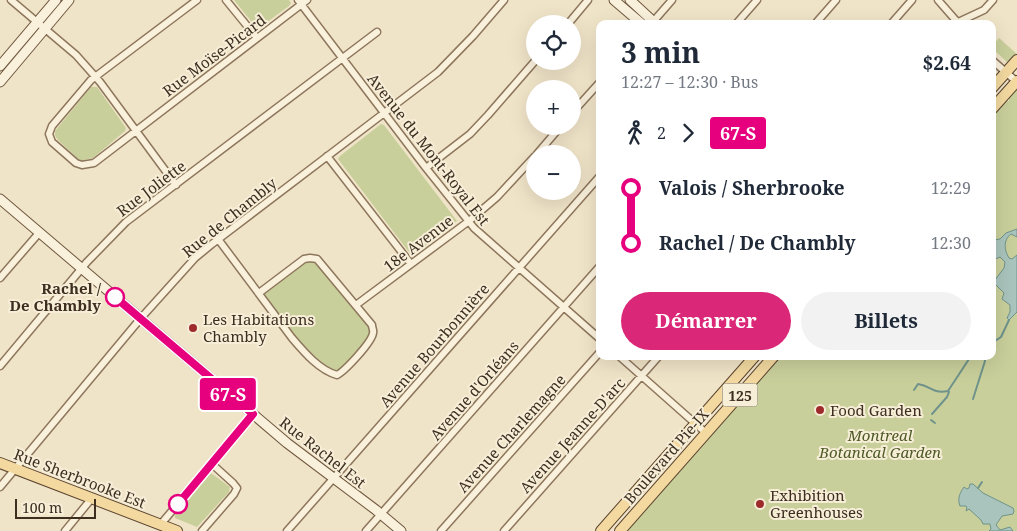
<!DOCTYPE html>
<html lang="fr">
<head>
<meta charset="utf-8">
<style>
  :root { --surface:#fff; --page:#f2f2f3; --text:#1f2937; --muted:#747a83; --accent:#db2777 }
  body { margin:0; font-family:"Noto Serif",serif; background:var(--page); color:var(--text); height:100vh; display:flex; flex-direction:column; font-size:19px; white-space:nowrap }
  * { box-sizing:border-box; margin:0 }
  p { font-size:16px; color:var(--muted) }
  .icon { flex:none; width:28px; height:28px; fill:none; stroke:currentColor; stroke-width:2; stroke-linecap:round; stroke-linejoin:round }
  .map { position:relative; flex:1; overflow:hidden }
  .panel { position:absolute; left:596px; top:20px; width:400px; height:340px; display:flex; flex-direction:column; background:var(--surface); border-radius:10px; box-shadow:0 5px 20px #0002 }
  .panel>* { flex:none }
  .badge { padding:0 10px; border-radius:4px; font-size:18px; line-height:32px }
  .fabs { position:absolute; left:526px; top:15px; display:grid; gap:10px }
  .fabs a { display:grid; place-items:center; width:55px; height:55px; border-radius:50%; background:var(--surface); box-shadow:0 5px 20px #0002; font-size:25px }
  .scale { position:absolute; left:15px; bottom:12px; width:81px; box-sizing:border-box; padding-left:5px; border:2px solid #3d2e20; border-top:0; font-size:14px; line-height:18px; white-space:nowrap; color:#3d2e20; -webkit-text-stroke:4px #f7eed8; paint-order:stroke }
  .map>.badge { position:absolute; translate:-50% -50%; box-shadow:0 0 0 2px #fff }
  .legs { display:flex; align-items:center; gap:8px; height:55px; padding:0 25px; font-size:16px }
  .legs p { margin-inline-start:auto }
  .head { display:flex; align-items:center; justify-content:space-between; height:85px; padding:0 25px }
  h1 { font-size:28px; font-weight:700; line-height:38px }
  .primary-button { display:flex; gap:10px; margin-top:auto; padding:10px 25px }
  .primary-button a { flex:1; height:58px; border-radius:30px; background:var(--accent); color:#fff; font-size:20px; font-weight:700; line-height:58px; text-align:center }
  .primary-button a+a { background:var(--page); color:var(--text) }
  ul { padding:0 25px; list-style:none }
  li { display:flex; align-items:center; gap:18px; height:55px; font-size:19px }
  li i { display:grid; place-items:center; width:8px; height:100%; margin:0 6px; background:currentColor }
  li i::after { content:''; width:12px; height:12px; margin:-6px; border:4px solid; border-radius:50%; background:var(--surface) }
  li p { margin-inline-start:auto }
  li:first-child i { background:linear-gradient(#0000 50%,currentColor 0) }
  li:last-child i { background:linear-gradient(currentColor 50%,#0000 0) }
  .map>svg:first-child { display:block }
</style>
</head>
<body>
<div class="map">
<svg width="1017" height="531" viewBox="0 0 1017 531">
  <rect width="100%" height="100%" fill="#f0e4c8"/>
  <path fill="#c9cf9b" d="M234 0H289L291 3 289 6 259 28 255 26Z
    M999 38 1017 54 1007 62 993 49V45Z
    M91 87H97L126 128 125 131 93 158 80 161 57 139 55 135V131Z
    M1017 89V531H627L697 451 700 450 701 447 781 356H992L993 115 1005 102 1009 101V98Z
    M381 124 384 125 457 221 412 256 338 159 340 156Z
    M304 259H317L372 325 371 339 337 375 303 351 259 293Z
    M211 473 230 487 229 492 197 527 175 518V514Z"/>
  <path fill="#a9c4bc" stroke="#6f938a" d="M1017 229V237L1011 234C1003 240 1004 250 1009 258L1012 259 1017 255V312L1009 320 1007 318 1010 312V305L1002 299 1004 293 995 284V280L1004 268 1005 262 1000 257 993 260V240L1000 239 1006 233Z
    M970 484H973L983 493 1013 508 1014 511 1013 514 1002 516 996 525 1000 530 1010 527 1013 531H989L991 529 990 524H983L981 520 969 509 966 511 967 508 966 506H960C957 498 960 493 964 487L967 489 969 488Z"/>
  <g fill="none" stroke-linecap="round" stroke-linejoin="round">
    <path stroke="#6f938a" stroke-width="2" d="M992 343 1001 337 1009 320
      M914 390 918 384C932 386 932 394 948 391L949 392 947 397 932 414
      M948 391 971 356
      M973 399 985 361 984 356
      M931 420 935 423
      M978 488 982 482"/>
    <defs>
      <path id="street" d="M11 0 76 55 100 82 176 185
        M197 0 91 80 52 126 49 134 52 142 76 163 82 165 94 163 307 0
        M226 0 257 38
        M298 0 426 168 474 228 600 339
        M938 0 959 24
        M652 23 672 0
        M568 24 588 0
        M736 24 757 0
        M815 24 836 0
        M891 24 912 0
        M954 24 984 10 993 0
        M992 60 1017 82
        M572 113 600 82
        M537 154 561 126
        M327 156 411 264
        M426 168 470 134 488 115 535 61
        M218 239 292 338C304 352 319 370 337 375 345 371 372 342 373 333 374 331 372 328 372 325L317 259 310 258 304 259 259 293
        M0 278 39 233
        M356 305 469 221 497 197 535 156
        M619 356 706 433
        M0 366 87 262 126 222 377 32
        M0 487 141 318 195 258 212 244 438 72 473 36 504 0
        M161 524 253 414
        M65 531 92 498
        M202 531 234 494 237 488 233 483 212 464
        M287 531 600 176
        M366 531 600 266
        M441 531 600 352
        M504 531 659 356"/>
      <path id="secondary" d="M614 0 642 24
        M630 0 656 24
        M0 66 56 0
        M0 82 69 0
        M0 199 287 443 376 510 401 531"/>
      <path id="primary" d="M992 88 1017 60
        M992 109 1017 81
        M0 463 177 531
        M601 531 755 356
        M620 531 774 356"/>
    </defs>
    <use href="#street" stroke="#8d765c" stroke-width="9"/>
    <use href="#secondary" stroke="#6f573f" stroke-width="11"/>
    <use href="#primary" stroke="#5b4430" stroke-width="12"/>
    <use href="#street" stroke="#faf1dc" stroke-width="6"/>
    <use href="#secondary" stroke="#faf1dc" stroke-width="9"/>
    <use href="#primary" stroke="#f3d9a0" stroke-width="10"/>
  </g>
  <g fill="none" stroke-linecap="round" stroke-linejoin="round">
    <defs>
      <path id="line-1" d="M115 297 253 414 178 504"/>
    </defs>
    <use href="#line-1" stroke="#fff" stroke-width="11"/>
    <use href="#line-1" stroke="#e6007e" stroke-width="8"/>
  </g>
  <g fill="#fff" stroke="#e6007e" stroke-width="2.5">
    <circle cx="115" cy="297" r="9"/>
    <circle cx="178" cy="504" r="9"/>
  </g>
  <g fill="#9e2a2b" stroke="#f7eed8" stroke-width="2">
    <circle cx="193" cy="328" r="5"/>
    <circle cx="820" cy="410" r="5"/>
    <circle cx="760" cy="504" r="5"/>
  </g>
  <g text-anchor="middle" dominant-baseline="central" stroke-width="4" stroke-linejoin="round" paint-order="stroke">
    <rect fill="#f7eed8" stroke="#756857" stroke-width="1" x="722.5" y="383.5" width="35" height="23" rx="4"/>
    <g font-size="14" font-weight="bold" fill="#3d2e20">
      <text x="740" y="395">125</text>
    </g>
    <g font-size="15" fill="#3d2e20" stroke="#f7eed8">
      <text transform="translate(214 55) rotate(-37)">Rue Moïse-Picard</text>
      <text transform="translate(429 149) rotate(52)">Avenue du Mont-Royal Est</text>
      <text transform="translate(151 188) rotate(-37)">Rue Joliette</text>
      <text transform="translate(229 217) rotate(-39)">Rue de Chambly</text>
      <text transform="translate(418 243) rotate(-37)">18e Avenue</text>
      <text transform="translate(434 345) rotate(-49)">Avenue Bourbonnière</text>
      <text transform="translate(474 390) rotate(-49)">Avenue d'Orléans</text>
      <text transform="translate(511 433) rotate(-48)">Avenue Charlemagne</text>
      <text transform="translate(572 435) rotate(-48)">Avenue Jeanne-D'arc</text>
      <text transform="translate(323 452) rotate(38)">Rue Rachel Est</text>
      <text transform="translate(666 456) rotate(-49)">Boulevard Pie-IX</text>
      <text transform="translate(80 478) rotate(21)">Rue Sherbrooke Est</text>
    </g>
    <g font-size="15" font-weight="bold" fill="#3d2e20" stroke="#f7eed8" text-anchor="end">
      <text x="101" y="288">Rachel /<tspan x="101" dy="17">De Chambly</tspan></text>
    </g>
    <g font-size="15" fill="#3d2e20" stroke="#f7eed8" text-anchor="start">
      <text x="203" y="319">Les Habitations<tspan x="203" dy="17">Chambly</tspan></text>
      <text x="830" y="410">Food Garden</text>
      <text x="770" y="495">Exhibition<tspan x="770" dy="17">Greenhouses</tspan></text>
    </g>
    <g font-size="15" font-style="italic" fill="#4d5a26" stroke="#f7eed8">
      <text x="880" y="435">Montreal<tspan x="880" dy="17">Botanical Garden</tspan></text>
    </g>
  </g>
</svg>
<div class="fabs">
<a><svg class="icon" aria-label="locate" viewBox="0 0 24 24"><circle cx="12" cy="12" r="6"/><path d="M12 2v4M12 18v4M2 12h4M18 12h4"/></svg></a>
<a>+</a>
<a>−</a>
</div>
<div class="scale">100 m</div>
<b class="badge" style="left:228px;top:394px;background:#e6007e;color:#fff">67-S</b>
<section class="panel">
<div class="head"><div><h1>3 min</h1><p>12:27 – 12:30 · Bus</p></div><b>$2.64</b></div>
<div class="legs"><svg class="icon" aria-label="walk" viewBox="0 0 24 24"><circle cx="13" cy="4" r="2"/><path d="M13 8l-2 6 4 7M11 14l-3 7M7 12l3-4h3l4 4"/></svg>2<svg class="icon" aria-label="forward" viewBox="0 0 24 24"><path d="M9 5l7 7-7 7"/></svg><b class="badge" style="background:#e6007e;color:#fff">67-S</b></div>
<ul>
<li><i style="color:#e6007e"></i><b>Valois / Sherbrooke</b><p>12:29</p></li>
<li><i style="color:#e6007e"></i><b>Rachel / De Chambly</b><p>12:30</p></li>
</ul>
<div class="primary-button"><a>Démarrer</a><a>Billets</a></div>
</section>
</div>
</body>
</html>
